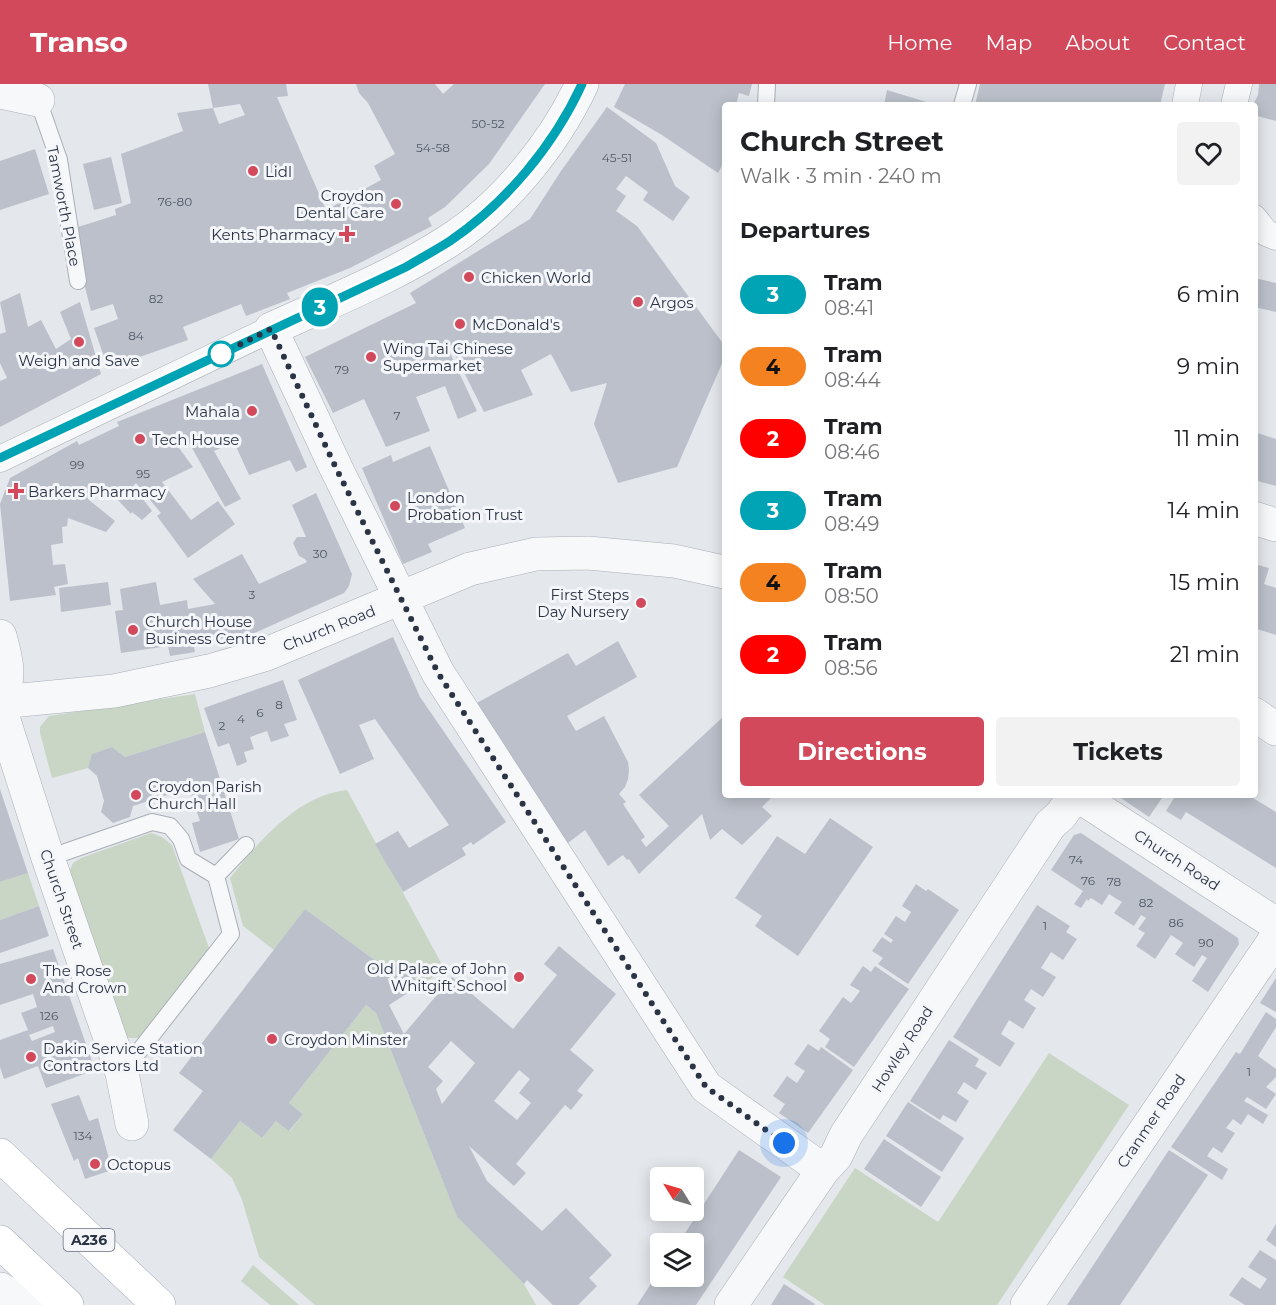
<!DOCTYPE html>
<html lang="en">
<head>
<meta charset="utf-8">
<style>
  :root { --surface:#fff; --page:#f2f2f2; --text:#202124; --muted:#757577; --accent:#d1495b }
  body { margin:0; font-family:Montserrat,sans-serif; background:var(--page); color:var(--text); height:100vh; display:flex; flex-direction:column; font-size:22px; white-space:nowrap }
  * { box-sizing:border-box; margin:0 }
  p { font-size:20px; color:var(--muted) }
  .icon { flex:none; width:33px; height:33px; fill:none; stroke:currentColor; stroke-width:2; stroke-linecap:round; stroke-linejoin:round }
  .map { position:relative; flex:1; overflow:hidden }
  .panel { position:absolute; left:722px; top:18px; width:536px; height:696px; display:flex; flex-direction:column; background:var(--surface); border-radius:6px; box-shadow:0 3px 15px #0003 }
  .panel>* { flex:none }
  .badge { padding:0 12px; border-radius:20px; font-size:21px; line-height:39px }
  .needle { width:39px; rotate:307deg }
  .tools { position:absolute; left:650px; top:1083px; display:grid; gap:12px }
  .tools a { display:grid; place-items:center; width:54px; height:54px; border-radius:6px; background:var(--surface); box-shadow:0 3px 15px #0003; font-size:30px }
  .you { position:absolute; width:30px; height:30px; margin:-15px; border:4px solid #fff; border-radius:50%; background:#1a73e8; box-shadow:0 0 0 9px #1a73e833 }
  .map>.badge { position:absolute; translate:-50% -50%; box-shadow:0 0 0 3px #fff }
  h2 { padding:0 18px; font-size:22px; line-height:54px }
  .round { display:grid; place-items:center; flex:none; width:63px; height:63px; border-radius:6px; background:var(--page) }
  .head { display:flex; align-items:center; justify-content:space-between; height:102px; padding:0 18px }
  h1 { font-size:28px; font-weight:700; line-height:45px }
  .action { display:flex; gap:12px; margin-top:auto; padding:12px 18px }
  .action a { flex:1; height:69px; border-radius:6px; background:var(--accent); color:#fff; font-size:24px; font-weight:700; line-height:69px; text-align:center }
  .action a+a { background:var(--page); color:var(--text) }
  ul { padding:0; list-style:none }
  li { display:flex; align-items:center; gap:18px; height:72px; padding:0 18px }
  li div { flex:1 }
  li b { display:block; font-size:22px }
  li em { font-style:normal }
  li .badge { min-width:66px; font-weight:700; text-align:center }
  header { display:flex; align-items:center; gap:36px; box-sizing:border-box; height:84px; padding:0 30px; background:var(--accent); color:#fff }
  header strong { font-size:28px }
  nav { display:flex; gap:33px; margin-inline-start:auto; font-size:21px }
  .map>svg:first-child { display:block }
</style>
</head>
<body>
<header>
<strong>Transo</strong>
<nav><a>Home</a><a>Map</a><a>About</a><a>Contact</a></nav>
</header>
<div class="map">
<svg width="1276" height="1221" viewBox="0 0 1276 1221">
  <rect width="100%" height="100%" fill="#e4e7ec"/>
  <path fill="#c9d6c5" d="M195 610 205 648 125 673 112 663 93 670 88 684 52 694 40 649V643L49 632Z
    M347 706 445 886 422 900 396 881 391 888 305 825 274 866 243 842 230 794C259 757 298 711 347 706Z
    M151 749 162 753 172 761 209 864 139 954H129L118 947 67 793 73 779 81 774Z
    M28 789 39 822 0 836V798Z
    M366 921 376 929 457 1133 524 1200 536 1221H315L259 1173 242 1116 232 1094 211 1075 240 1037 262 1054 276 1037 290 1047 303 1030 289 1019Z
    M1049 969 1129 1021 997 1221H825L783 1193 855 1084 938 1138Z
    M253 1181 299 1221H270L241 1197Z"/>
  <path fill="#bbc0ca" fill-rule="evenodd" d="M208 0H286L288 12 277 13 326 126 381 96 374 82 395 70 368 19 359 9 356 0H435L443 10 454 0H545L489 80 445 123 428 134 432 142 350 184 287 209 290 215 246 232 241 220 183 243 188 256 108 284 94 244 118 235 113 220 91 227 83 195 75 144 116 131 115 125 131 119 121 70 183 47 177 29 213 24 219 40 245 31 240 20 213 24Z
    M625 0H752L749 12 739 9 736 21H724V78L718 89 662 51 614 23Z
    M980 0H1165L1160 21H975Z
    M1259 0H1276V37L1254 31 1253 21 1258 11Z
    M887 6 933 20V21H884Z
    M607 23 656 59 675 102 690 113 673 137 643 116 648 108 626 92 616 105 626 112 616 127 637 142 724 261V275L677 383 618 399 594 340 607 299 571 308 551 270 521 286 533 311 484 328 447 255 444 256 477 327 458 335 445 302 416 313 430 347 386 363 364 315 333 329 305 273 416 219 410 209 530 135 561 87Z
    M35 65 49 110 0 126V77Z
    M111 73 122 119 94 126 83 80Z
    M1254 194 1276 199V228L1254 223Z
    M20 209 28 243 41 236 56 265 71 255 60 228 80 218 101 290 0 343V297L7 294 0 279V250L6 248 0 218Z
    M262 280 307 383 296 388 290 376 249 391 234 358 214 367 241 415 225 423 187 355 176 360 193 383 162 398 191 436 218 417 235 440 188 474 157 432 161 429 136 399 133 402 152 427 142 436 132 428 131 430 104 401 89 416 115 437 106 448 68 434 67 442 62 443 63 459 51 461 53 481 65 480 68 500 54 503 56 511 10 517 0 420 10 394 77 357 79 361 119 342 117 338Z
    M1254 348 1276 355V402L1254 396Z
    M430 362 465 444 428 460 432 468 403 480 362 384 391 371 393 378Z
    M316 409 352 490 349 502 344 509 232 559 225 554 193 559 195 568 170 572 168 562 121 569 115 527 123 526 120 505 156 498 160 521 187 516 188 525 215 520 193 495 242 470 259 500 307 478 305 475 299 472 293 459 297 453H306L292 421Z
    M1254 480 1269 484 1264 500 1276 504V551L1254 544Z
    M108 498 111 521 61 528 59 504Z
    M393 553 420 613 506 738 473 761 471 758 462 764 466 771 403 808 375 760 398 747 409 764 449 741 375 635 359 641 374 675 340 690 298 596Z
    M618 557 637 593 567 632 576 647 604 632 628 678 629 686 628 695 625 703 619 710 626 718 623 720 645 753 641 756 646 763 669 742 639 711 724 632V711H774L762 723 772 732 742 761 722 745 710 756 702 730 639 790 629 775 627 776 623 771 608 782 585 746 568 759 475 620 568 569 576 582Z
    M283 596 297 636 284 640 289 652 271 658 267 647 250 653 254 665 244 668 247 678 237 682 229 659 218 663 204 624Z
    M205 648 239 755 200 768 192 739 200 737 189 704 133 722 130 733 113 739 101 728 104 717 97 692 88 684 92 670 112 663 125 673Z
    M0 705 28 789 0 798Z
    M1123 711H1164L1149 733 1121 714Z
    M1176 711H1248L1276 728V784L1186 728 1181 736 1166 727Z
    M830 734 873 763 798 872 755 842 762 832 735 814 777 752 805 770Z
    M1081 749 1238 854 1239 860 1208 908 1192 897 1207 874 1202 871 1194 883 1175 870 1183 859 1171 851 1155 875 1145 868 1136 862 1145 849 1138 845 1146 834 1141 831 1134 842 1123 835 1114 829 1122 818 1115 814 1109 810 1102 821 1091 814 1088 817 1087 815 1081 824 1074 820 1083 807 1051 786 1074 751Z
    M916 800 926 807 928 805 959 826 908 900 878 880 883 874 872 867 882 853 891 859 893 856 884 850 896 832 905 838 911 828 902 822Z
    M1037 821 1070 842 1066 848 1077 855 1063 876 1051 868 1041 884 1056 893 1043 913 1031 905 1024 916 1036 924 1023 945 1009 936 1001 950 1015 959 1000 983 953 953Z
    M39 822 49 852 0 869V836Z
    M305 825 391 888 396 881 422 900 389 921 404 950 452 893 513 945 557 891 544 880 559 862 616 910 570 966 594 986 577 1007 583 1011 571 1026 565 1021 516 1080 526 1089 514 1102 469 1062 487 1097 542 1147 566 1124 612 1171 589 1194 597 1202 578 1221H553L527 1196 524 1200 457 1133 376 929 366 921 289 1019 303 1030 289 1047 276 1037 262 1054 240 1037 211 1075 173 1046 203 1007 179 989ZM451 957 475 979 442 1020 436 1005 443 997 428 983ZM519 986 530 995 519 1009 531 1019 517 1036 494 1017Z
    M53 865 95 986 46 1004 38 982 4 995 0 983V956L28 946 21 929 37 923 33 910 0 921V880ZM53 942 55 948 32 957 29 951Z
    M863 882 871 888 875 882 909 905 854 983 825 963 830 955 819 947 843 913 851 919 860 907 850 901Z
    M1276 894V928L1260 919Z
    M1266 928 1276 935V943L1258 972 1276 985V993L1266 1003 1276 1010 1266 1025 1247 1013 1244 1017 1268 1031 1263 1040 1248 1030 1241 1041 1233 1035 1226 1044 1235 1049 1222 1069 1213 1063 1207 1072 1228 1085 1222 1096 1171 1063 1236 968 1240 970Z
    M949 956 979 975 975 982 987 989 976 1006 964 998 957 1009 969 1017 956 1038 943 1031 940 1036 910 1017Z
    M808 960 819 967 821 963 853 986 808 1049 779 1029 785 1020 773 1012 787 992 797 999 805 987 794 980Z
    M79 1011 89 1037 98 1034 112 1086 85 1095 78 1074 74 1077 51 1020Z
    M908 1018 964 1054 942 1088 886 1052Z
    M884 1055 941 1093 921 1123 864 1085Z
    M739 1066 781 1093 696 1221H637L660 1186V1192H693V1160H678Z
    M1169 1066 1208 1091 1120 1221H1067Z
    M1276 1140V1163L1266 1156Z
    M1260 1166 1276 1176V1221H1245L1229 1211 1242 1193 1260 1205 1267 1195 1248 1183Z
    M784 1200 815 1220 814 1221H771Z"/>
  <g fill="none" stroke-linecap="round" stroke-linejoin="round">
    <defs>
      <path id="service" d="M38 16 59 76 78 197
        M766 21 767 0
        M962 21 968 0
        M48 774 152 738 170 742 181 755 188 775 216 792 231 850 122 989
        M216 792 246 761"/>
      <path id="pedestrian" d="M1185 21 1189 0
        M1234 21 1239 0
        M1254 134 1266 149 1276 153
        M0 375 271 245"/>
      <path id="minor" d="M582 0C554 60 503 123 447 158 392 193 330 218 271 245L336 384 438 589 706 1003 823 1086
        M0 8 38 16
        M1254 434 1276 441
        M0 618 114 607 209 587 264 571 470 485 536 470 588 469 674 477 724 488
        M0 624 48 774 122 989 132 1040
        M1254 630 1276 645
        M1077 711 1276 840
        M731 1221 823 1086 836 1072 846 1051 1050 741 1061 731 1075 711
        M1027 1221 1276 854"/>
      <path id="tertiary" d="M0 552C6 574 12 594 0 615
        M0 1205 31 1221"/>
      <path id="primary" d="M0 1071 159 1221
        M0 1158 67 1221"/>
    </defs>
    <use href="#service" stroke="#a9aeb7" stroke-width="18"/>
    <use href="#pedestrian" stroke="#a9aeb7" stroke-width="27"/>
    <use href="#minor" stroke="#a9aeb7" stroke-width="34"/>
    <use href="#tertiary" stroke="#a9aeb7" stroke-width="34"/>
    <use href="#primary" stroke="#a3abb8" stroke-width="34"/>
    <use href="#service" stroke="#f7f8fa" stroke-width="16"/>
    <use href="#pedestrian" stroke="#f7f8fa" stroke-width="26"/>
    <use href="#minor" stroke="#f7f8fa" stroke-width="33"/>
    <use href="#tertiary" stroke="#f7f8fa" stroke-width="33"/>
    <use href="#primary" stroke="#fff" stroke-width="33"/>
    <path stroke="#7d8696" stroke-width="1.5" d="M0 374 406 183C421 174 436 166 450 157 506 118 554 62 582 0"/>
  </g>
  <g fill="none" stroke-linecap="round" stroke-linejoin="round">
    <defs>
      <path id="line" d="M0 374 406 183C421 174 436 166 450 157 506 119 554 61 582 0"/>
    </defs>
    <use href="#line" stroke="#fff" stroke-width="14"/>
    <use href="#line" stroke="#00a3b4" stroke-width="9"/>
    <path stroke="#2b3445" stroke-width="6" stroke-dasharray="0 10.8" d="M221 270 271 245 336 384 438 589 706 1003 784 1059"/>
  </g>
  <g fill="#d1495b" stroke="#f4f6f9" stroke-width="2">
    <circle cx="253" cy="87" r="6"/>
    <circle cx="396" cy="120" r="6"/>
    <path d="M344 141h6v6h6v6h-6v6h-6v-6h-6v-6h6z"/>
    <circle cx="469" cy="193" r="6"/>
    <circle cx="638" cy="218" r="6"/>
    <circle cx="460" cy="240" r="6"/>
    <circle cx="79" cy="258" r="6"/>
    <circle cx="371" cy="273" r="6"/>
    <circle cx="252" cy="327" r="6"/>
    <circle cx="140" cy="355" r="6"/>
    <path d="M13 398h6v6h6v6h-6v6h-6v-6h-6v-6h6z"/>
    <circle cx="395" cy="422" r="6"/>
    <circle cx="641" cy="519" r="6"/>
    <circle cx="133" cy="546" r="6"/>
    <circle cx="136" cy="711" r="6"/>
    <circle cx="519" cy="893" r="6"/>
    <circle cx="31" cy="895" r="6"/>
    <circle cx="272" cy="955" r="6"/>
    <circle cx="31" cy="973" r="6"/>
    <circle cx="95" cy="1080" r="6"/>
  </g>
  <circle fill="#fff" stroke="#00a3b4" stroke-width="3" cx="221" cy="270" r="12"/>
  <g text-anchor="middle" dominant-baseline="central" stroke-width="6" stroke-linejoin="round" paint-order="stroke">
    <g font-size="12" fill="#4f5766">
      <text x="488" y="39">50-52</text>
      <text x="433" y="63">54-58</text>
      <text x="617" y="73">45-51</text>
      <text x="175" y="117">76-80</text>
      <text x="156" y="214">82</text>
      <text x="136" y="251">84</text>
      <text x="342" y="285">79</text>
      <text x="397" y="331">7</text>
      <text x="77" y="380">99</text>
      <text x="143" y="389">95</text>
      <text x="320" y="469">30</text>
      <text x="252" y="510">3</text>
      <text x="279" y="620">8</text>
      <text x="260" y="628">6</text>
      <text x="241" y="634">4</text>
      <text x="222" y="641">2</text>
      <text x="1076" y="775">74</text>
      <text x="1088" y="796">76</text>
      <text x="1114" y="797">78</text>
      <text x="1146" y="818">82</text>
      <text x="1176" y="838">86</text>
      <text x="1045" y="841">1</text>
      <text x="1206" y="858">90</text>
      <text x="49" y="931">126</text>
      <text x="1249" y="987">1</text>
      <text x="83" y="1051">134</text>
    </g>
    <rect fill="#f4f6f9" stroke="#676e7b" stroke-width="1.5" x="63.5" y="1145" width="51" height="22" rx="4.5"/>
    <g font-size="14" font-weight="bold" fill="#2b3445">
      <text x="89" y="1156">A236</text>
    </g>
    <g font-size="15" fill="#2b3445" stroke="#f4f6f9" text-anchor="start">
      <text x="265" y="87">Lidl</text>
      <text x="384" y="111" text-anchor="end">Croydon<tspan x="384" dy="17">Dental Care</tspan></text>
      <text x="335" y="150" text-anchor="end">Kents Pharmacy</text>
      <text x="481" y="193">Chicken World</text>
      <text x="650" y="218">Argos</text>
      <text x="472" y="240">McDonald's</text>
      <text x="383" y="264">Wing Tai Chinese<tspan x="383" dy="17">Supermarket</tspan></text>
      <text x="79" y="276" text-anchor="middle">Weigh and Save</text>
      <text x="240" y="327" text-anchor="end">Mahala</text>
      <text x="152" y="355">Tech House</text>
      <text x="28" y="407">Barkers Pharmacy</text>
      <text x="407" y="413">London<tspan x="407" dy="17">Probation Trust</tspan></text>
      <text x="629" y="510" text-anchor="end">First Steps<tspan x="629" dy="17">Day Nursery</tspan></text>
      <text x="145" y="537">Church House<tspan x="145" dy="17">Business Centre</tspan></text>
      <text x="148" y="702">Croydon Parish<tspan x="148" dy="17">Church Hall</tspan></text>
      <text x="507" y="884" text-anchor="end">Old Palace of John<tspan x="507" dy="17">Whitgift School</tspan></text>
      <text x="43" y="886">The Rose<tspan x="43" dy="17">And Crown</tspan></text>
      <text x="284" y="955">Croydon Minster</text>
      <text x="43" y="964">Dakin Service Station<tspan x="43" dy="17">Contractors Ltd</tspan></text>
      <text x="107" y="1080">Octopus</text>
    </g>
    <g font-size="15" fill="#2b3445" stroke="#f4f6f9">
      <text transform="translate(64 122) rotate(79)">Tamworth Place</text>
      <text transform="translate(329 544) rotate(-22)">Church Road</text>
      <text transform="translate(1177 776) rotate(33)">Church Road</text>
      <text transform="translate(62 815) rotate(71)">Church Street</text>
      <text transform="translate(902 965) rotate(-57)">Howley Road</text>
      <text transform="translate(1151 1037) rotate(-56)">Cranmer Road</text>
    </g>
  </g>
</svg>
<div class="tools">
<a><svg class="needle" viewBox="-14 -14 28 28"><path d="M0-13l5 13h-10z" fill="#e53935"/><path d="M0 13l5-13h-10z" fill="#757577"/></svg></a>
<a><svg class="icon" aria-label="layers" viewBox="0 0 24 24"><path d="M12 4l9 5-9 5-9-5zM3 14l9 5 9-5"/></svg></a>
</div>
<div class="you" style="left:784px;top:1059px"></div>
<b class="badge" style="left:320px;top:223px;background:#00a3b4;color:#fff">3</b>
<section class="panel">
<div class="head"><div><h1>Church Street</h1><p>Walk · 3 min · 240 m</p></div><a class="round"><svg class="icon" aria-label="heart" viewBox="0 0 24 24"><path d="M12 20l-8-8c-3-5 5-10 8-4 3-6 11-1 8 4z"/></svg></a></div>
<h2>Departures</h2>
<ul>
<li><span class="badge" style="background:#00a3b4;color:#fff">3</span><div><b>Tram</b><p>08:41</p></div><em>6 min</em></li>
<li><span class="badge" style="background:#f58220;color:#111">4</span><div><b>Tram</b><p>08:44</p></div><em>9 min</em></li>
<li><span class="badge" style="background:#f00;color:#fff">2</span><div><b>Tram</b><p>08:46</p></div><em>11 min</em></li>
<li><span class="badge" style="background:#00a3b4;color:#fff">3</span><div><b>Tram</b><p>08:49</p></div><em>14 min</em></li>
<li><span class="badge" style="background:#f58220;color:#111">4</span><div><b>Tram</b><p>08:50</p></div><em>15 min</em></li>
<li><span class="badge" style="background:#f00;color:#fff">2</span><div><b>Tram</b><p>08:56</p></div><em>21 min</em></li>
</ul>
<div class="action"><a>Directions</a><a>Tickets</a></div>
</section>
</div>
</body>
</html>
